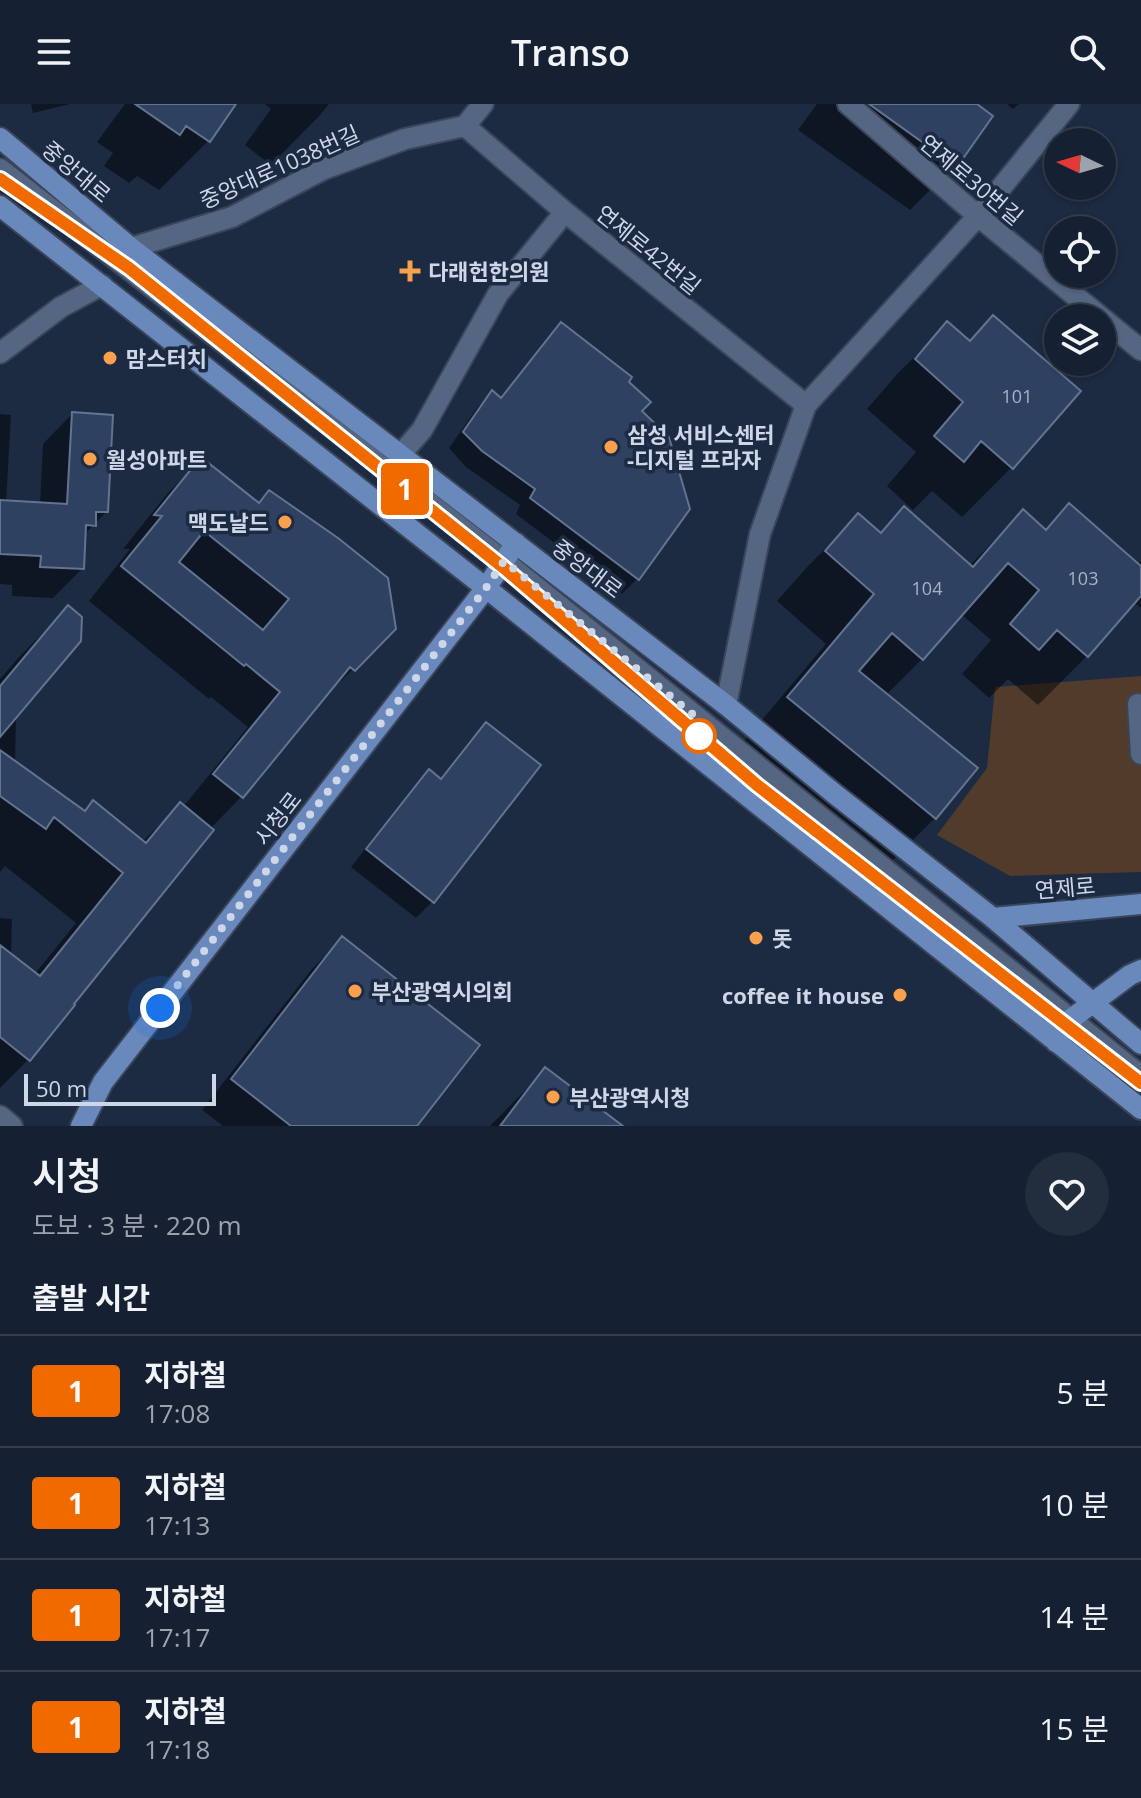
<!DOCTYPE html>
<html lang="ko">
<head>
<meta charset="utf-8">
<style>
  :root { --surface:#152032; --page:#222d3e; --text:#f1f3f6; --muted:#9da3ac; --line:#343e4d }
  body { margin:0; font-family:"Open Sans","Noto Sans KR",sans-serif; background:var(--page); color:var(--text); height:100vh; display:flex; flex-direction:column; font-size:30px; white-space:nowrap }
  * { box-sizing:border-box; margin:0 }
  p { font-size:26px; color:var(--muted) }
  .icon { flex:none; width:44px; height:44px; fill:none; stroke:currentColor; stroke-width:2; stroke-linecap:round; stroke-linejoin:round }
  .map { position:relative; height:1022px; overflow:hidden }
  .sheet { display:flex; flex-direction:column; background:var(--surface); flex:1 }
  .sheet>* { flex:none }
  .badge { padding:0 16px; border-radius:6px; font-size:28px; line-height:52px }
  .needle { width:52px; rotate:275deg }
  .controls { position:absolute; left:1044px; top:24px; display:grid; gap:16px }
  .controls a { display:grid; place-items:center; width:72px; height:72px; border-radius:50%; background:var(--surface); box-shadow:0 2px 6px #0004,0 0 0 2px var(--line); font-size:40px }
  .scale { position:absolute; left:24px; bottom:20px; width:192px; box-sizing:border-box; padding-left:8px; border:4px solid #cdd7e7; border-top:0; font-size:22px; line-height:28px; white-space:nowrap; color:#cdd7e7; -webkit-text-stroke:6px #1c2a42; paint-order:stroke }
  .you { position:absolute; width:40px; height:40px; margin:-20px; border:6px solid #fff; border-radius:50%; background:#1a73e8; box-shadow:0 0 0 12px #1a73e833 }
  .map>.badge { position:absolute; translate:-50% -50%; box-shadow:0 0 0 4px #fff }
  h2 { padding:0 32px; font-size:30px; line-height:72px }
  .round { display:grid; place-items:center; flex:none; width:84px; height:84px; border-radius:42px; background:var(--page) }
  .overview { display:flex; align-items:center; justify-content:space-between; height:136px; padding:0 32px }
  h1 { font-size:38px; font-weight:600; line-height:60px }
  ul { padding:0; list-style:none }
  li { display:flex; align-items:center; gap:24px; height:112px; padding:0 32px; border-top:2px solid var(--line) }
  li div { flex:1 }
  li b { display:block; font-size:30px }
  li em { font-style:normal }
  li .badge { min-width:88px; font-weight:700; text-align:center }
  header { display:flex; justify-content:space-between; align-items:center; height:104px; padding:0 32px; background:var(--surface); font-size:36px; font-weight:600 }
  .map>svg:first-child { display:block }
</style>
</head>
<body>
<header><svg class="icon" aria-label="menu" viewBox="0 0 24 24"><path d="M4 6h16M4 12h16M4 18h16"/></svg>Transo<svg class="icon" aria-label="search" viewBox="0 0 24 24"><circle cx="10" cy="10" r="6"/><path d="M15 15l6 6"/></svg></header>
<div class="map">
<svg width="1141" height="1022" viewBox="0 0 1141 1022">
  <rect width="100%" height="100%" fill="#1c2a42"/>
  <path fill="#513c2b" d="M1141 572V768L1010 772 937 731 987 664 995 583Z"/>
  <path fill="#0007" d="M31 0H70L33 9Z
    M125 0H234L208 37 159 86 137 72 129 79 104 62 113 49 97 38Z
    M265 0H329L320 11 271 61 245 41 271 5Z
    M817 0H973L955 61 910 106 798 26Z
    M1007 0H1019L1013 5Z
    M993 213 1012 363 962 413 932 387 913 406 887 382 916 348 867 305 898 269 948 220 969 238Z
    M562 221 627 278 639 307 638 474 622 490 516 410 520 401 466 363 449 344 477 304 492 289 499 295 546 237Z
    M0 310 11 311 6 398 40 400 43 340 72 310 106 408 84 431 82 465 53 494 12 492V481L0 480Z
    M202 355 394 525 318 599 241 693 210 725 28 956 0 984V814L12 815 11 852 34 871 76 819 5 762 0 768V575L19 553 68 504 16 611 15 659 84 709 142 738 180 701 183 703 248 623 211 593 209 595 89 497 130 445H123L167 390Z
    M1069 402 1137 461 1141 457V504L1133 498 1087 552 1038 601 1008 575 989 594 962 570 991 536 961 510 922 555 886 591 935 714 886 763 739 643 826 540 777 497 809 461 858 412 879 430 904 405 969 462 1023 408 1044 427Z
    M486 620 539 661 432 798 416 814 351 763 413 684 429 668 439 676 470 636Z
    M342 835 415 1022H223L202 1006 312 865Z
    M545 966 619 1022H490Z"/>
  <path fill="#2f4160" stroke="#627490" stroke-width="2" fill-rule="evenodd" d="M135 0H236L210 38 186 22 180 31Z
    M869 0H977L993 12 957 63Z
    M993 211 1081 287 1013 365 981 337 964 358 934 332 963 298 915 255 947 217 970 237Z
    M561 218 632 273 629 278 651 298 642 307 669 333 690 405 639 476 530 394 535 385 482 347 463 328 492 286 501 294Z
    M72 308 113 311 108 408H96V422L86 421 84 465 40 463 41 452 0 450V396L67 400Z
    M201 353 259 399 269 386 338 434 388 474 396 525 355 567 350 563 243 694 213 670 280 588 246 560 244 562 121 462 162 412 154 411ZM204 427 289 495 263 526 179 458Z
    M1069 399 1141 462V492L1088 553 1057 526 1039 546 1010 520 1039 486 1008 459 923 556 892 529 859 567 978 664 936 715 787 593 874 490 825 447 858 409 881 429 904 402 973 463 1023 405 1046 426Z
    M68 501 82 513 81 537 0 633V582Z
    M486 618 541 661 434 799 366 745 429 665 441 675Z
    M0 646 85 707 93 696 146 739 180 698 214 726 74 900 75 901 30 957 0 933V841L40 872 123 769 54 713 46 725 0 692Z
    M342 832 480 941 417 1022H291L231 975Z
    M545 963 623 1022H500Z"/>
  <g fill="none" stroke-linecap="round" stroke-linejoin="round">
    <defs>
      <path id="minor" d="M848 0 978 112 1141 246
        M465 22 565 108 806 301
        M0 65 504 457 1141 972
        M131 144 232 113 324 65 405 35 465 22 483 0
        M0 249 61 203 102 181
        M401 350 422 326 498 190 565 108
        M1138 600 1141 650
        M726 601 760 430 806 301 978 112 1069 0
        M0 1012 12 1022"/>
      <path id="major" d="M0 34 131 144 726 601 836 691 993 814 1141 940
        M0 102 486 484 1141 1005
        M993 814 1141 800
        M1056 938 1071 915 1130 871 1141 866
        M81 1022 103 978 486 484 516 439"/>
    </defs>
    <use href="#minor" stroke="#3a455a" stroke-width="24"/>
    <use href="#major" stroke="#3a455a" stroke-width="24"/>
    <use href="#minor" stroke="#556682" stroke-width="20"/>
    <use href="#major" stroke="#6988bb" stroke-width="20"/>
  </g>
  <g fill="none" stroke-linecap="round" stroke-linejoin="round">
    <defs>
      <path id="line" d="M0 75 129 164 504 464 757 681 1141 979"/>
    </defs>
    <use href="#line" stroke="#fff" stroke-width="18"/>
    <use href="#line" stroke="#f06a00" stroke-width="12"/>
    <path stroke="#cdd7e7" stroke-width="8" stroke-dasharray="0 14.4" d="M160 904 486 484 504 457 701 617 699 632"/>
  </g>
  <g fill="#f9a04d" stroke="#1c2a42" stroke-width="3">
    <path d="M406 155h8v8h8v8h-8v8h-8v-8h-8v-8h8z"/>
    <circle cx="110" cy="254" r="8"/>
    <circle cx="611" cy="343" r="8"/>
    <circle cx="90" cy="355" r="8"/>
    <circle cx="285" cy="418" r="8"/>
    <circle cx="756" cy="834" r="8"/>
    <circle cx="355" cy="887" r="8"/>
    <circle cx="900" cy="891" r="8"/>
    <circle cx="553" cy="993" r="8"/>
  </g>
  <circle fill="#fff" stroke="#f06a00" stroke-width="4" cx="699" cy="632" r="16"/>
  <g text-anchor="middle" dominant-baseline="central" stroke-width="7" stroke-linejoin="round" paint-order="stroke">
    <g font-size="18" fill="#a6b2c5">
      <text x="1017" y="292">101</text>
      <text x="1083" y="474">103</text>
      <text x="927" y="484">104</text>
    </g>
    <g font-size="22" fill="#cdd7e7" stroke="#1c2a42">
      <text transform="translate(279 62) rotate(-24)">중앙대로1038번길</text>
      <text transform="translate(77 67) rotate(40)">중앙대로</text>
      <text transform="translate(972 75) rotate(40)">연제로30번길</text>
      <text transform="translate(649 145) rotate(39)">연제로42번길</text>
      <text transform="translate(588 464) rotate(37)">중앙대로</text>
      <text transform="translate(277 714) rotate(-52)">시청로</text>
      <text transform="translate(1065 783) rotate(-5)">연제로</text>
    </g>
    <g font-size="22" font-weight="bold" fill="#cdd7e7" stroke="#1c2a42" text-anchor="start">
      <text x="428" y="167">다래헌한의원</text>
      <text x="126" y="254">맘스터치</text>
      <text x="627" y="330">삼성 서비스센터<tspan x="627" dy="25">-디지털 프라자</tspan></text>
      <text x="106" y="355">월성아파트</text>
      <text x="269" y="418" text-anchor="end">맥도날드</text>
      <text x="772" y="834">돗</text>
      <text x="371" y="887">부산광역시의회</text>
      <text x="884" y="891" text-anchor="end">coffee it house</text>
      <text x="569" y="993">부산광역시청</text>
    </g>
  </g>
</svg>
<div class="controls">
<a><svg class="needle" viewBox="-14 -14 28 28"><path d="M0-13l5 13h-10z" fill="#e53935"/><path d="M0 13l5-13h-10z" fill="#9da3ac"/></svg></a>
<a><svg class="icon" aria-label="locate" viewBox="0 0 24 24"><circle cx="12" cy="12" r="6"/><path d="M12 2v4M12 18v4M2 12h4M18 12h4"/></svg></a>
<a><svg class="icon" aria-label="layers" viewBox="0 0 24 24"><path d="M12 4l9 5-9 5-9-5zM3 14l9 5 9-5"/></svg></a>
</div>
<div class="scale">50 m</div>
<div class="you" style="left:160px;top:904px"></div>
<b class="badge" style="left:405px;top:385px;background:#f06a00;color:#fff">1</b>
</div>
<section class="sheet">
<div class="overview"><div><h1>시청</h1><p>도보 · 3 분 · 220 m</p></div><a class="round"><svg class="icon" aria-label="heart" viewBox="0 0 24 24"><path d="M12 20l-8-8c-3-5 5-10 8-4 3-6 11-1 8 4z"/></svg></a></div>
<h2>출발 시간</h2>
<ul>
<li><span class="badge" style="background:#f06a00;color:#fff">1</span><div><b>지하철</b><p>17:08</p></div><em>5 분</em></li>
<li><span class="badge" style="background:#f06a00;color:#fff">1</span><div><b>지하철</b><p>17:13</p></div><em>10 분</em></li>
<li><span class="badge" style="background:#f06a00;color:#fff">1</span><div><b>지하철</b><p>17:17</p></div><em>14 분</em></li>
<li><span class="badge" style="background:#f06a00;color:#fff">1</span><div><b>지하철</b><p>17:18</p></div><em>15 분</em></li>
</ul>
</section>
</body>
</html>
